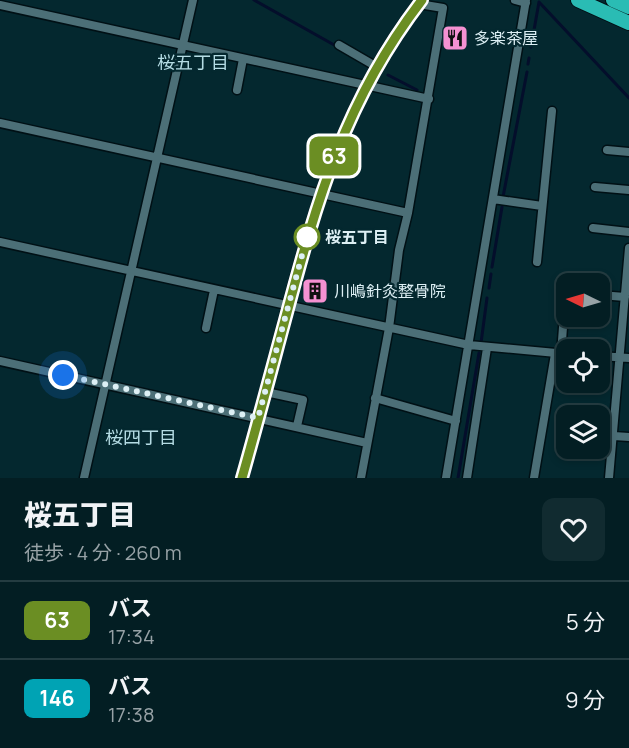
<!DOCTYPE html>
<html lang="ja">
<head>
<meta charset="utf-8">
<style>
  :root { --surface:#031e23; --page:#112b30; --text:#f1f3f6; --muted:#97a2a6; --line:#243c41 }
  body { margin:0; font-family:Manrope,"Noto Sans JP",sans-serif; background:var(--page); color:var(--text); height:100vh; display:flex; flex-direction:column; font-size:22px; white-space:nowrap }
  * { box-sizing:border-box; margin:0 }
  p { font-size:20px; color:var(--muted) }
  .icon { flex:none; width:33px; height:33px; fill:none; stroke:currentColor; stroke-width:2; stroke-linecap:round; stroke-linejoin:round }
  .map { position:relative; height:478px; overflow:hidden }
  .drawer { display:flex; flex-direction:column; background:var(--surface); flex:1 }
  .drawer>* { flex:none }
  .badge { padding:0 12px; border-radius:9px; font-size:21px; line-height:39px }
  .needle { width:39px; rotate:275deg }
  .buttons { position:absolute; left:556px; top:273px; display:grid; gap:12px }
  .buttons a { display:grid; place-items:center; width:54px; height:54px; border-radius:12px; background:var(--surface); box-shadow:0 3px 9px #0003,0 0 0 2px var(--line); font-size:30px }
  .you { position:absolute; width:30px; height:30px; margin:-15px; border:4px solid #fff; border-radius:50%; background:#1a73e8; box-shadow:0 0 0 9px #1a73e833 }
  .map>.badge { position:absolute; translate:-50% -50%; box-shadow:0 0 0 3px #fff }
  .round { display:grid; place-items:center; flex:none; width:63px; height:63px; border-radius:12px; background:var(--page) }
  .summary { display:flex; align-items:center; justify-content:space-between; height:102px; padding:0 24px }
  h1 { font-size:28px; font-weight:800; line-height:45px }
  ul { padding:0; list-style:none }
  li { display:flex; align-items:center; gap:18px; height:78px; padding:0 24px; border-top:2px solid var(--line) }
  li div { flex:1 }
  li b { display:block; font-size:22px }
  li em { font-style:normal }
  li .badge { min-width:66px; font-weight:700; text-align:center }
  .map>svg:first-child { display:block }
</style>
</head>
<body>
<div class="map">
<svg width="629" height="478" viewBox="0 0 629 478">
  <rect width="100%" height="100%" fill="#04282f"/>
  <g fill="none" stroke-linecap="round" stroke-linejoin="round">
    <path stroke="#040e2b" stroke-width="3" d="M254 0 336 46
      M539 2 629 98
      M531 47 539 2
      M528 64 529 58
      M388 75 417 90
      M503 197 527 72
      M492 267 502 207
      M489 288 491 274
      M481 343 487 298
      M458 478 479 353"/>
    <defs>
      <path id="minor" d="M515 0 526 3
        M0 5 429 99
        M339 45 377 67
        M237 90 243 59
        M0 123 408 213
        M607 150 629 152
        M595 187 629 190
        M493 199 542 206
        M593 228 629 232
        M0 242 469 345 567 354
        M537 262 552 111
        M600 295 625 297
        M206 328 214 290
        M561 354 566 287
        M600 356 629 358
        M0 361 367 443
        M266 392 303 400 297 426
        M375 398 456 421
        M614 436 629 437
        M84 478 193 0
        M361 478 389 328 399 250 408 213 443 8 419 4
        M446 478 526 0
        M467 478 487 348
        M534 478 555 354
        M609 478 629 248"/>
      <path id="tertiary" d="M242 478C257 424 272 369 286 315 317 199 347 96 422 0"/>
      <path id="trunk" d="M578 0 629 23
        M613 0 629 7"/>
    </defs>
    <use href="#minor" stroke="#001015" stroke-width="11"/>
    <use href="#tertiary" stroke="#001015" stroke-width="14"/>
    <use href="#trunk" stroke="#001015" stroke-width="16"/>
    <use href="#minor" stroke="#4c6f77" stroke-width="8"/>
    <use href="#tertiary" stroke="#4c6f77" stroke-width="10"/>
    <use href="#trunk" stroke="#2abcb4" stroke-width="14"/>
  </g>
  <g fill="none" stroke-linecap="round" stroke-linejoin="round">
    <defs>
      <path id="line" d="M242 478C257 425 271 372 285 320 317 200 345 100 422 0"/>
    </defs>
    <use href="#line" stroke="#fff" stroke-width="14"/>
    <use href="#line" stroke="#6b8e23" stroke-width="9"/>
    <path stroke="#ddeff4" stroke-width="6" stroke-dasharray="0 10.8" d="M63 375 258 418 307 237"/>
  </g>
  <defs>
    <symbol id="restaurant-square" viewBox="-11 -11 22 22"><rect x="-9" y="-9" width="18" height="18" rx="4" fill="#f591d2" stroke="#04282f"/><path d="M-5-6h1v4h1v-4h1v4h1v-4h1v5L-1.5 .5V6h-2V.5L-5-1ZM5-6V6H3V1.5H1.5Q1.5-4 5-6Z" fill="#111"/></symbol>
    <symbol id="building-square" viewBox="-11 -11 22 22"><rect x="-9" y="-9" width="18" height="18" rx="4" fill="#f591d2" stroke="#04282f"/><path d="M-4-6H4V6H1V3H-1V6H-4ZM-2.5-4.3h1.7v1.8h-1.7ZM.8-4.3h1.7v1.8H.8ZM-2.5-1h1.7V.8h-1.7ZM.8-1h1.7V.8H.8Z" fill="#111"/></symbol>
  </defs>
  <g fill-rule="evenodd">
    <use href="#restaurant-square" x="440" y="23" width="30" height="30"/>
    <use href="#building-square" x="300" y="276" width="30" height="30"/>
  </g>
  <circle fill="#fff" stroke="#6b8e23" stroke-width="3" cx="307" cy="237" r="12"/>
  <g text-anchor="middle" dominant-baseline="central" stroke-width="4.5" stroke-linejoin="round" paint-order="stroke">
    <g font-size="16" fill="#ddeff4" stroke="#04282f" text-anchor="start">
      <text x="474" y="38">多楽茶屋</text>
      <text x="334" y="291">川嶋針灸整骨院</text>
    </g>
    <g font-size="16" font-weight="bold" fill="#ddeff4" stroke="#04282f" text-anchor="start">
      <text x="325" y="237">桜五丁目</text>
    </g>
    <g font-size="18" fill="#b5dce4" stroke="#04282f">
      <text x="193" y="62">桜五丁目</text>
      <text x="141" y="437">桜四丁目</text>
    </g>
  </g>
</svg>
<div class="buttons">
<a><svg class="needle" viewBox="-14 -14 28 28"><path d="M0-13l5 13h-10z" fill="#e53935"/><path d="M0 13l5-13h-10z" fill="#97a2a6"/></svg></a>
<a><svg class="icon" aria-label="locate" viewBox="0 0 24 24"><circle cx="12" cy="12" r="6"/><path d="M12 2v4M12 18v4M2 12h4M18 12h4"/></svg></a>
<a><svg class="icon" aria-label="layers" viewBox="0 0 24 24"><path d="M12 4l9 5-9 5-9-5zM3 14l9 5 9-5"/></svg></a>
</div>
<div class="you" style="left:63px;top:375px"></div>
<b class="badge" style="left:334px;top:156px;background:#6b8e23;color:#fff">63</b>
</div>
<section class="drawer">
<div class="summary"><div><h1>桜五丁目</h1><p>徒歩 · 4 分 · 260 m</p></div><a class="round"><svg class="icon" aria-label="heart" viewBox="0 0 24 24"><path d="M12 20l-8-8c-3-5 5-10 8-4 3-6 11-1 8 4z"/></svg></a></div>
<ul>
<li><span class="badge" style="background:#6b8e23;color:#fff">63</span><div><b>バス</b><p>17:34</p></div><em>5 分</em></li>
<li><span class="badge" style="background:#00a3b4;color:#fff">146</span><div><b>バス</b><p>17:38</p></div><em>9 分</em></li>
</ul>
</section>
</body>
</html>
